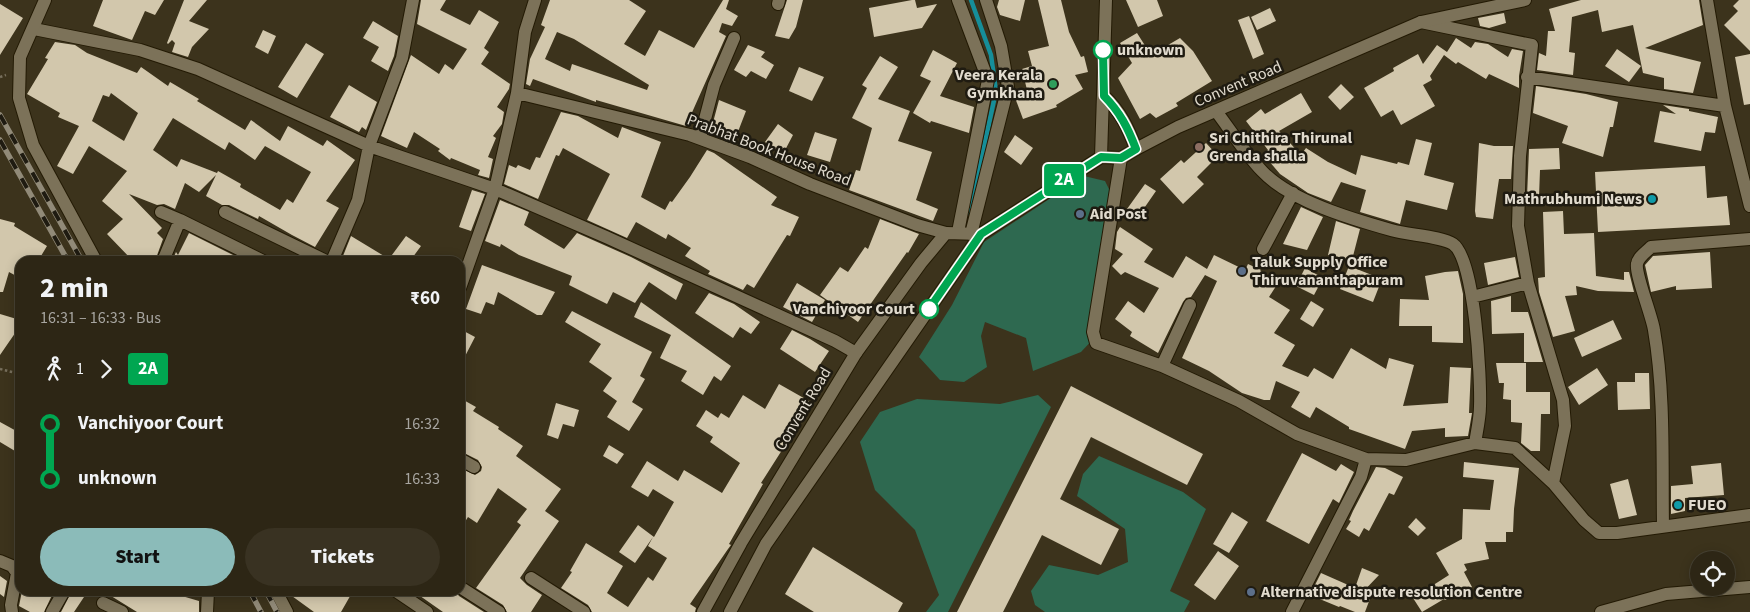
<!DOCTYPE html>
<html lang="en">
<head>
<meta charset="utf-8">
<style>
  :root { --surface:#2d2615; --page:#393222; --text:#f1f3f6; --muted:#a7a5a0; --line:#484334; --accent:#8bbbb9 }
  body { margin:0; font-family:"Source Sans 3",sans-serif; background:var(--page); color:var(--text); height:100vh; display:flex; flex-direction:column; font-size:19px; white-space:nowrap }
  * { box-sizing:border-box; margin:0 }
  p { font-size:16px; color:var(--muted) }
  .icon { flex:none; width:28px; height:28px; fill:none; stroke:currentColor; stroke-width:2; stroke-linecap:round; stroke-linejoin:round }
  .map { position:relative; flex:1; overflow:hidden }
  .details { position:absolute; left:15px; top:256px; width:450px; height:340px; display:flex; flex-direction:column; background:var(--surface); border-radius:15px; box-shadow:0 2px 12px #0003,0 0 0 1px var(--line) }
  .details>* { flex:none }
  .badge { padding:0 10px; border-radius:4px; font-size:18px; line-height:32px }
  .controls { position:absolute; left:1690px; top:551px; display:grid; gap:10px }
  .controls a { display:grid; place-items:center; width:45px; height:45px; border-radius:50%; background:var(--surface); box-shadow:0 2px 12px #0003,0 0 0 1px var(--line); font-size:25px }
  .map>.badge { position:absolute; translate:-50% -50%; box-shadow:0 0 0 2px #fff }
  .legs { display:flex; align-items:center; gap:8px; height:55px; padding:0 25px; font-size:16px }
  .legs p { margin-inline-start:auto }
  .head { display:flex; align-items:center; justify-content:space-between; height:85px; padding:0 25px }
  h1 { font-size:28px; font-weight:800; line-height:38px }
  .cta { display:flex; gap:10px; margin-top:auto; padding:10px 25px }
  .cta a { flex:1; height:58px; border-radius:30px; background:var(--accent); color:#111; font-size:20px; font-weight:800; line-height:58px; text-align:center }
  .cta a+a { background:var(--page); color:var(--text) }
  ul { padding:0 25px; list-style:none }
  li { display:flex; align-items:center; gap:18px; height:55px; font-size:19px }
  li i { display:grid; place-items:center; width:8px; height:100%; margin:0 6px; background:currentColor }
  li i::after { content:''; width:12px; height:12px; margin:-6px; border:4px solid; border-radius:50%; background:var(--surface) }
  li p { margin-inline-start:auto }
  li:first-child i { background:linear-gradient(#0000 50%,currentColor 0) }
  li:last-child i { background:linear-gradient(currentColor 50%,#0000 0) }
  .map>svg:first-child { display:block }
</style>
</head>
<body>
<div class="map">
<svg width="1750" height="612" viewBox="0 0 1750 612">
  <rect width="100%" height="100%" fill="#3c331c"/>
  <path fill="#2e6950" d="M1084 176 1105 181 1110 191 1098 259V334L1081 352 1033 371 1026 338 985 322 981 336 987 367 964 382 940 380 919 357 952 305 984 242Z
    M1038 395 1051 407 948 612H926L939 595 915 530 875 490 860 442 880 412 917 399 1000 404Z
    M1099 456 1183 492 1206 509 1170 591 1190 601 1184 612H1045L1035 605 1031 591 1049 565 1098 575 1128 562 1125 529 1077 496 1083 474Z"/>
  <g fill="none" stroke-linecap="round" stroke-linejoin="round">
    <path stroke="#168e99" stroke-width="4.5" d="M967 226 996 91 991 55 971 0"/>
  </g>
  <path fill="#d2c7ac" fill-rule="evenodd" d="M103 0H164L155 15 145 11 132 40 93 26Z
    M184 0H207L189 21 209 29 192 47 188 57 172 52 175 43 172 40 168 44 167 43Z
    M421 0H446L440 10 470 25 479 10 499 22 484 48 489 52 481 64 510 84 509 89 497 107 504 112 502 124 493 136 496 138 488 157 493 159 489 178 478 175 480 170 451 158 450 160 438 151 440 149 414 132 407 148 381 136 411 55 439 74 445 64 453 70 467 49 417 24Z
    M550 0H629L646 11 624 44 645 56 659 30 694 48 723 0H729L726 9 738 16 732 26 722 23 719 32 726 36 686 126 596 100V102L533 79 530 86 526 84 530 59 545 27 541 25ZM557 32 574 39 649 85 647 90 572 64 570 71 545 59Z
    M787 0H803L796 27 789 39 775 36Z
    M912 0H915L917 8 937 4 922 28 874 37 869 8Z
    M999 0H1025L1020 21 1000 15 997 7Z
    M1038 0H1061L1069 32 1081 57 1084 56 1088 72 1075 75 1083 89 1056 105 1057 107 1023 119 1014 95 1027 90 1022 69 1032 66 1028 51 1049 46Z
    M1126 0H1157L1163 16 1138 27Z
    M1581 0H1699L1703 25 1645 48 1701 62 1693 93 1664 89V78L1643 73 1633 25 1602 32 1598 10 1572 17 1569 52 1575 53 1573 75 1537 70 1539 53 1546 56 1548 31H1555L1549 9Z
    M1739 0H1750V51L1724 25 1738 11 1733 6Z
    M0 4 23 18 0 55Z
    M1270 8 1276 21 1257 30 1251 17Z
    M1504 13 1506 23 1489 28 1480 26 1478 18Z
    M1249 16 1264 54 1253 59 1238 20Z
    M373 21 398 36 394 56 388 71 371 61 379 47 363 38Z
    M263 30 276 36 268 54 255 47Z
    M1137 33 1151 55 1180 38 1193 51 1212 81 1176 103 1178 106 1156 118 1150 113 1140 119 1118 78 1132 63 1120 43Z
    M1456 38 1471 48 1475 42 1488 44 1508 57 1512 49 1523 51 1519 76V88L1489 74 1486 79 1458 62 1456 64 1444 55 1430 76 1432 80 1423 85 1435 106 1401 125 1393 110 1381 117 1364 88 1394 71 1393 68 1418 54 1423 64 1437 45 1447 52Z
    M55 42 75 45 87 53 137 73 141 67 168 86 170 82 199 99 197 101 245 130 251 120 280 141 288 126 323 146 327 140 355 160 326 201 339 208 315 247 292 235 259 216 258 219 229 205H222L206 196 216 175 199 192 185 183 175 209 164 204 157 205 129 194 162 228 157 233 163 239 155 261H133L107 234 123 219 102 201 127 171 89 146 73 174 57 166 79 126 58 117 60 113 27 94 48 59 45 58ZM111 93 138 113 124 141 92 121 103 95 109 97ZM173 118 225 150 229 142 255 160 265 146 311 172 293 203 287 199 280 210 240 187 241 184 218 171 217 173 181 159 177 167 153 150Z
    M306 43 324 54 297 98 278 87Z
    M748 45 765 52 761 57 774 65 766 79 751 71 746 77 734 70Z
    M1617 49 1641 66 1629 82 1605 66Z
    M933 50 957 63 940 96 974 107 969 133 931 121 930 123 913 113 931 81 920 76Z
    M1750 54V104L1744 105 1735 57Z
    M880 56 898 67 878 99 910 111 898 141 932 152 916 200 938 209 933 221 849 190 856 170 860 171 872 128 852 118 867 88 862 85Z
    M799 67 824 77 812 101 789 91Z
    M1341 84 1354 97 1340 110 1328 97Z
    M349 85 377 102 366 130 362 127 359 132 330 117Z
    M1536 86 1586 94 1618 102 1613 127H1610L1603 157 1562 143 1568 126 1533 113Z
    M1301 93 1312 112 1279 131 1301 155 1306 148 1328 162 1356 175 1361 155 1397 164 1398 162 1409 165 1416 139 1432 143 1424 175 1454 183 1447 210 1406 200 1400 224 1360 212 1366 190 1341 182 1331 202 1308 193 1280 174 1263 154 1268 150 1246 121 1261 109 1265 114Z
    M719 100 746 111 734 142 711 130Z
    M1663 105 1689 109V111L1718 117 1715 133 1705 132 1701 151 1654 142 1660 111 1676 114Z
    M561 112 578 116 618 138 622 127 661 142 641 197 665 210 670 201 672 202 690 177 707 150 714 153 777 197 771 205 799 217 790 236 787 235 754 288 747 284 743 290 708 274 710 271 685 256 691 248 668 234 666 239 636 222 627 238 587 220 610 174 563 148 559 156 556 155 538 199 504 184 509 165 516 168 518 165 530 170 536 157 540 158Z
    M778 124 793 135 783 154 765 142Z
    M815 132 837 139 830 162 807 155Z
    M1015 135 1033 148 1021 165 1004 152Z
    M1206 143 1218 156 1197 177 1204 184 1183 204 1160 179 1181 160 1184 163Z
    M1479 143 1494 146H1513L1511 179H1499L1493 219 1476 217 1475 211Z
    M1559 148 1560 169 1540 170 1539 197H1527L1529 149Z
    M1705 166 1707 198 1727 196 1730 225 1598 232 1595 172Z
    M1145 184 1156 191 1138 217 1127 209Z
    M472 190 485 194 471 231 459 227Z
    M500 200 529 212 524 225 564 249 577 233 631 257 683 284 676 300 649 282 635 303 613 292 607 304 569 285 572 276 519 255 501 244 500 247 485 241Z
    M1301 207 1323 217 1307 250 1283 244Z
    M1563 211 1564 234 1594 233 1596 276 1624 280V272H1629L1634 292 1598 291 1576 286 1577 295 1565 296 1575 331 1553 337 1539 292 1538 278 1545 277 1543 212Z
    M0 219 15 223 14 226 47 246 38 261H20V278L9 272 3 292H0Z
    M880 219 919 234 908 253 907 252 858 322 820 295 840 267 848 272 865 247 868 249Z
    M1336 221 1360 229 1352 260 1328 255Z
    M1120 227 1153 249 1144 262 1173 278 1186 256 1207 269 1214 255 1245 270 1248 264 1261 270 1260 271 1278 283 1269 297 1290 310 1274 333 1295 345 1282 366 1308 377 1314 368 1333 379 1351 348 1386 369 1389 358 1414 365 1403 406 1448 403 1450 367 1471 368 1469 413H1472L1468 436 1445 437V428L1412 431 1405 449 1349 429V427L1316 407 1310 418 1291 407 1300 392 1276 381 1270 400H1264L1242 393 1209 371 1182 358 1217 281 1205 275 1191 297 1186 298 1183 302 1158 353 1130 336 1132 332 1115 319 1128 301 1144 313 1159 288 1125 272 1121 275 1112 266 1123 254 1115 249 1117 232Z
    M189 233 245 261H172L176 252 178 255Z
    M351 236 389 259 406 236 421 246 410 261H341Z
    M1710 252 1712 288 1676 290V286L1651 292 1645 265 1653 256Z
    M1515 257 1519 277 1488 285 1484 263Z
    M482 265 555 292 542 315H537L498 292 494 305 486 302 481 314 466 309Z
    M1349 266 1382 279 1373 302 1340 289Z
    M1305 268 1323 278 1314 295 1296 286Z
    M1458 271 1463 294V343L1432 342V326H1399L1400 299 1429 300 1425 276 1445 272Z
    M797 283 825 300 812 322 783 307Z
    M709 293 734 304 760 322 751 334 740 327 733 338 695 313Z
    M1511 296V312H1528L1543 362H1524V333L1492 334 1491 301Z
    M1311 301 1324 309 1313 327 1300 319Z
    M641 302 731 366 721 381 714 376 703 395 681 381 687 371 660 358 671 335 634 317Z
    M572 311 652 352 640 376 645 379 632 402 643 409 629 431 607 417 617 401 603 391 612 378 589 362 601 344 565 322Z
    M0 314 20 320V326L0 355Z
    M1613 320 1622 339 1582 357 1574 338Z
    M460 329 475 337 460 366Z
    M792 330 810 339 829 351 815 372 780 349Z
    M1496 363H1526V392H1550V414H1541L1540 451H1531L1521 443 1522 423 1511 422V400L1503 399 1504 383H1499Z
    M1597 368 1608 385 1579 405 1568 387Z
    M1635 373H1649L1650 409 1618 410 1617 382H1635Z
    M779 384 809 401 796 424 798 425 761 483 763 484 729 544 731 545 728 549 690 604 696 608 695 612H592L588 605 561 588 572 572 570 571 586 543 623 566 607 593 628 607 648 577 653 581 667 558 648 546 653 537 635 563 619 552 638 525 654 537 674 502 653 489 648 497 631 487 647 461 678 481 684 470 722 493 740 463 710 442 713 437 696 426 706 410 718 418 721 413 729 418 743 395 765 409Z
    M1071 386 1203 454 1187 485 1091 437 1060 499 1119 529 1101 565 1042 535 1003 612H957Z
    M460 398 476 407 473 411 499 427 498 429 523 446 516 456 561 489 545 511 559 521 520 578 527 585 542 595 531 612H507L503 605 476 588 521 525 517 522 527 509 498 488 477 523 468 517 460 530V468L475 475 481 471 482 467 478 460 460 451Z
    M556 403 579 410 574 427 563 424 558 439 547 435Z
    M0 422 20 433V454L0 442Z
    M609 445 624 454 617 464 603 456Z
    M1302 453 1336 471 1341 464 1354 472 1339 503 1333 499 1309 544 1266 521Z
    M1464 462 1519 468 1514 509 1513 532H1506V542H1485L1489 559 1464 564 1467 570 1464 572 1472 587 1445 600 1444 599 1422 612 1413 598 1449 575 1436 553 1462 539 1463 509 1490 510 1494 480 1463 477Z
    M1721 463 1724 495 1685 498V511L1671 514V486L1693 484 1691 466Z
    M1376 467 1385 468 1403 477 1394 495 1389 493 1369 531 1364 528 1359 537 1346 529 1351 521 1349 520 1353 511Z
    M1628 479 1637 515 1619 519 1610 484Z
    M1232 512 1248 522 1229 553 1213 544Z
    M1416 518 1426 528 1418 536 1408 527Z
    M813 547 903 603 898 612H814L785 594Z
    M1218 551 1239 566 1215 600 1194 585Z
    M1362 568 1379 575 1359 596 1374 588 1365 612H1355L1340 606 1339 607 1310 595 1321 573 1355 588Z
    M0 576 7 581 4 597 0 594Z
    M22 591H54L44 612H30L19 606Z
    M72 591H88L74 612H61Z
    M103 591H184L182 596 199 601V612H137Z
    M285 591H353L341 612H314Z
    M413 591H455L459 596 484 612H443Z"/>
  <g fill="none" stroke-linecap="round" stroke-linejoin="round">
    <defs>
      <path id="minor" d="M535 0 525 32 517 93 690 135 750 157 810 184 917 225 946 233
        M958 0 988 80 958 232
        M1707 0 1725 106 1750 206
        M778 4 779 0
        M1421 22 1532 45 1520 156 1518 226 1528 283 1563 400 1565 426 1553 483
        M34 29 140 50 198 69 369 146 495 189 606 237 835 341 856 353
        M1527 77 1725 106
        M1216 111C1231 131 1245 153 1262 171 1290 201 1352 219 1391 230 1407 235 1441 236 1453 244 1475 259 1481 378 1480 406 1480 418 1477 431 1475 443L1515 448 1553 483 1584 520 1599 533H1617L1750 515
        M700 138 714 85 734 38
        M1121 158 1093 332 1096 343 1162 366 1239 401 1297 434 1366 459 1406 460 1475 443
        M161 212 180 220
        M225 212 326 261
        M971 234 1008 87 1001 46 986 0
        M1263 249 1293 193
        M163 261 180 220 263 261
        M332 261 358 200 369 146 402 58 413 0
        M460 288 495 189 517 93
        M1472 297 1528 283
        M1162 366 1190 305
        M460 459 474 467
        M1663 527C1662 462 1665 394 1654 330 1652 316 1635 274 1637 264 1638 257 1646 252 1651 247L1750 239
        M0 561 12 566 17 573 11 605 12 612
        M531 578 584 612
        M463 589 499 612
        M396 591 427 612
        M103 603 122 612
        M52 612 64 591
        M207 612 208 591
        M1292 612 1361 477 1366 459
        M1601 612 1666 594 1750 587"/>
      <path id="tertiary" d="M45 0 20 57 19 98 33 145 96 261
        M1136 149 1178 127 1421 22 1525 0
        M276 591 287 612"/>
      <path id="secondary" d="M1101 157 1106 0
        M703 612 741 543 856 353 921 263 946 233 981 234
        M730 612 766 544 981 234 1101 157 1121 158 1136 149C1128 128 1121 112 1104 96"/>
    </defs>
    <use href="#minor" stroke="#231a04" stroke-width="14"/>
    <use href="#tertiary" stroke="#231a04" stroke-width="14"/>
    <use href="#secondary" stroke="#231a04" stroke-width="14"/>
    <path stroke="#776f5c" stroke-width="2.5" stroke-dasharray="2.5 2.5" stroke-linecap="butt" d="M0 77 6 75
      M0 369 20 374"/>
    <use href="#minor" stroke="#7c7259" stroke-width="12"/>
    <use href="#tertiary" stroke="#7c7259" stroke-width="12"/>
    <use href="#secondary" stroke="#7c7259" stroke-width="12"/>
    <defs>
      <path id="rail" d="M0 115 82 261
        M0 140 68 261
        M250 591 261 612
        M266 591 277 612"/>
    </defs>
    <use href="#rail" stroke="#918a78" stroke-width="5.5"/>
    <use href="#rail" stroke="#1f1b11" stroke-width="4" stroke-dasharray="11" stroke-linecap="butt"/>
  </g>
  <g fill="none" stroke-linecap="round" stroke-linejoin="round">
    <defs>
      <path id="line-1" d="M929 309 981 234 1101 157 1121 158 1136 149C1128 128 1120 112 1104 96L1103 50"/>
    </defs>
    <use href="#line-1" stroke="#fff" stroke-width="11"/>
    <use href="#line-1" stroke="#00a651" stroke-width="8"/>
  </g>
  <g fill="#fff" stroke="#00a651" stroke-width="2.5">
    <circle cx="1103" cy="50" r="9"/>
    <circle cx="929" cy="309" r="9"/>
  </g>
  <circle fill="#2e9e5b" stroke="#1f1b11" stroke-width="2" cx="1053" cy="84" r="5"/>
  <circle fill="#8d6e63" stroke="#1f1b11" stroke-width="2" cx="1199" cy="147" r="5"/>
  <g fill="#0f9aa8" stroke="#1f1b11" stroke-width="2">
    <circle cx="1652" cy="199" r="5"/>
    <circle cx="1678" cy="505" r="5"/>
  </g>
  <g fill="#5c6f8a" stroke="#1f1b11" stroke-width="2">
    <circle cx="1080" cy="214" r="5"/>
    <circle cx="1242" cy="271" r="5"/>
    <circle cx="1251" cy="592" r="5"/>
  </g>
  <g text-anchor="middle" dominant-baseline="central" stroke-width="5" stroke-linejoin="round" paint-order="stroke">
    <g font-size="16" font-weight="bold" fill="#e1dbce" stroke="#1f1b11" text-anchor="start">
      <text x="1117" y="50">unknown</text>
      <text x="915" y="309" text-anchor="end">Vanchiyoor Court</text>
    </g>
    <g font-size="16" font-weight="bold" fill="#e1dbce" stroke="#1f1b11" text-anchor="start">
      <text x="1043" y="75" text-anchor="end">Veera Kerala<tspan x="1043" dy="18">Gymkhana</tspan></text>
      <text x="1209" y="138">Sri Chithira Thirunal<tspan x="1209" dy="18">Grenda shalla</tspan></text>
      <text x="1642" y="199" text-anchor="end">Mathrubhumi News</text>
      <text x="1090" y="214">Aid Post</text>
      <text x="1252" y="262">Taluk Supply Office<tspan x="1252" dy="18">Thiruvananthapuram</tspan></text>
      <text x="1688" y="505">FUEO</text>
      <text x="1261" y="592">Alternative dispute resolution Centre</text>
    </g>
    <g font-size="16" fill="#e1dbce" stroke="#1f1b11">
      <text transform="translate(1238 84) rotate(-23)">Convent Road</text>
      <text transform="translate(769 150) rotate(21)">Prabhat Book House Road</text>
      <text transform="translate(803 409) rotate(-59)">Convent Road</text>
    </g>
  </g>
</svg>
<div class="controls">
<a><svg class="icon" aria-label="locate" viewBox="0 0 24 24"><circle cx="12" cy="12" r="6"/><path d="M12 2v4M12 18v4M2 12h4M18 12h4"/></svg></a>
</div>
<b class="badge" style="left:1064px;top:180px;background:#00a651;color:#fff">2A</b>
<section class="details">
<div class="head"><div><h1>2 min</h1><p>16:31 – 16:33 · Bus</p></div><b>₹60</b></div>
<div class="legs"><svg class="icon" aria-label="walk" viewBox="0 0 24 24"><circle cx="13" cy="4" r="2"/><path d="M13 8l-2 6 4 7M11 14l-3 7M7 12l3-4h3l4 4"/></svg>1<svg class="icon" aria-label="forward" viewBox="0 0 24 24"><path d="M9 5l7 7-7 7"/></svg><b class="badge" style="background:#00a651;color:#fff">2A</b></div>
<ul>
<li><i style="color:#00a651"></i><b>Vanchiyoor Court</b><p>16:32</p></li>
<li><i style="color:#00a651"></i><b>unknown</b><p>16:33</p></li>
</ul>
<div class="cta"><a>Start</a><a>Tickets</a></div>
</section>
</div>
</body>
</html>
